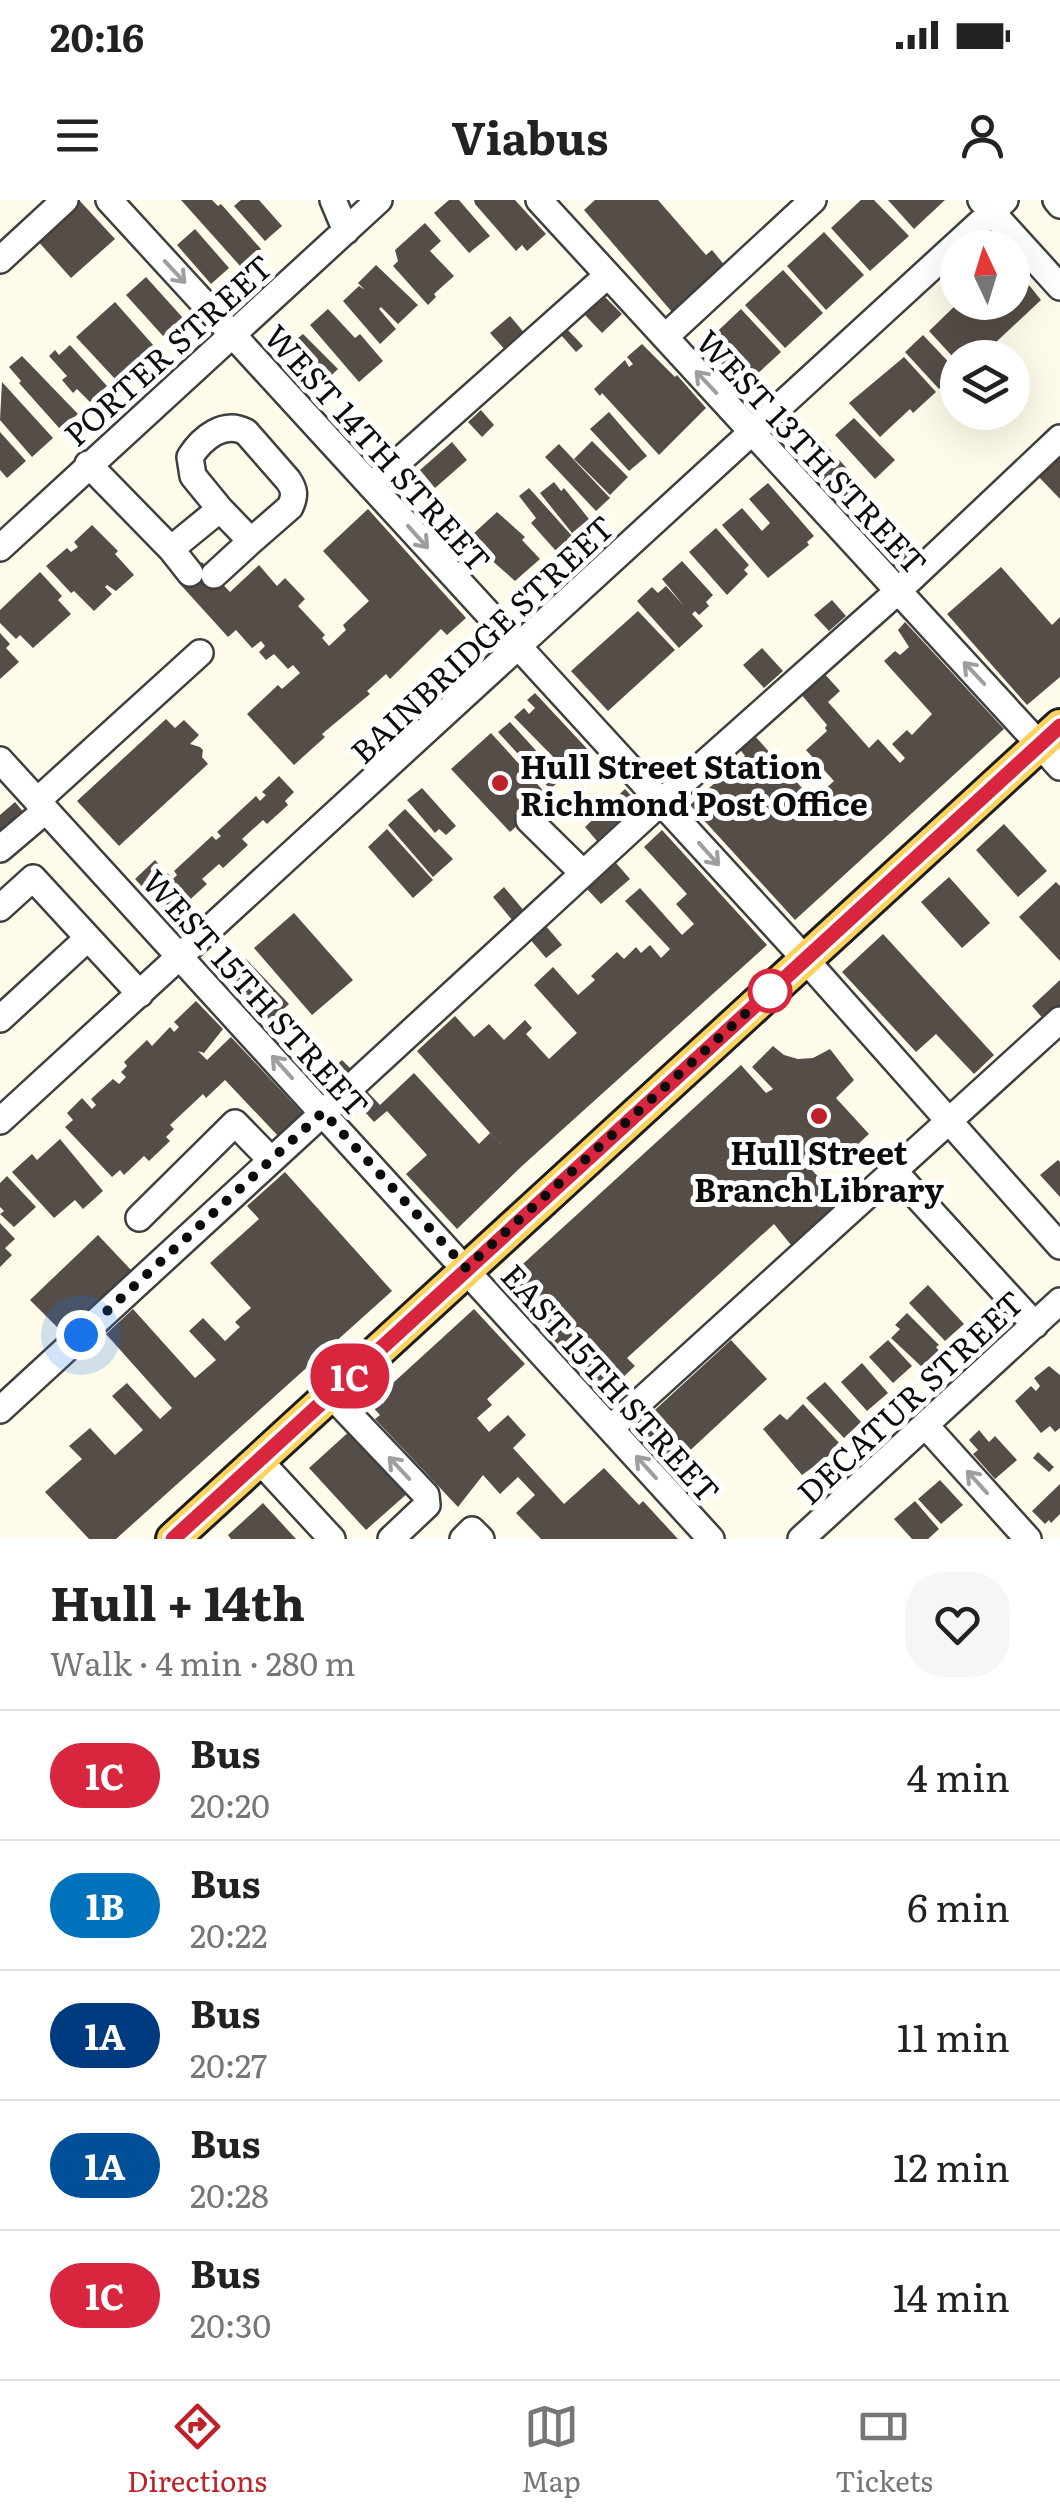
<!DOCTYPE html>
<html lang="en">
<head>
<meta charset="utf-8">
<style>
  :root { --surface:#fff; --page:#f6f6f6; --text:#222; --muted:#767676; --line:#e0e0e0; --accent:#be2129 }
  body { margin:0; font-family:Literata,serif; background:var(--page); color:var(--text); height:100vh; display:flex; flex-direction:column; font-size:38px; white-space:nowrap }
  * { box-sizing:border-box; margin:0 }
  p { font-size:32px; color:var(--muted) }
  .icon { flex:none; width:55px; height:55px; fill:none; stroke:currentColor; stroke-width:2; stroke-linecap:round; stroke-linejoin:round }
  .map { position:relative; height:1339px; overflow:hidden }
  .side { display:flex; flex-direction:column; background:var(--surface); flex:1 }
  .side>* { flex:none }
  .badge { padding:0 20px; border-radius:32px; font-size:35px; line-height:65px }
  .needle { width:65px; rotate:356deg }
  .controls { position:absolute; left:940px; top:30px; display:grid; gap:20px }
  .controls a { display:grid; place-items:center; width:90px; height:90px; border-radius:50%; background:var(--surface); box-shadow:0 10px 40px #0002; font-size:50px }
  .you { position:absolute; width:50px; height:50px; margin:-25px; border:8px solid #fff; border-radius:50%; background:#1a73e8; box-shadow:0 0 0 15px #1a73e833 }
  .map>.badge { position:absolute; translate:-50% -50%; box-shadow:0 0 0 5px #fff }
  .round { display:grid; place-items:center; flex:none; width:105px; height:105px; border-radius:40px; background:var(--page) }
  .summary { display:flex; align-items:center; justify-content:space-between; height:170px; padding:0 50px }
  h1 { font-size:48px; font-weight:700; line-height:75px }
  ul { padding:0; list-style:none }
  li { display:flex; align-items:center; gap:30px; height:130px; padding:0 50px; border-top:2px solid var(--line) }
  li div { flex:1 }
  li b { display:block; font-size:38px }
  li em { font-style:normal }
  li .badge { min-width:110px; font-weight:700; text-align:center }
  .status { display:flex; justify-content:space-between; align-items:center; height:70px; padding:0 50px; background:var(--surface); direction:ltr }
  .status svg { height:28px; fill:currentColor }
  header { display:flex; justify-content:space-between; align-items:center; height:130px; padding:0 50px; background:var(--surface); font-size:45px; font-weight:700 }
  .menu { display:flex; justify-content:space-around; align-items:center; height:140px; border-top:2px solid var(--line); background:var(--surface); font-size:28px; color:var(--muted) }
  .menu a { display:grid; justify-items:center; gap:5px }
  .menu .selected { color:var(--accent) }
  .map>svg:first-child { display:block }
</style>
</head>
<body>
<div class="status"><b>20:16</b><svg viewBox="0 0 49 12"><path d="M0 12V9h3v3zM5 12V6h3v6zM10 12V3h3v9zM15 12V0h3v12zM26 1h20v11H26zM47 4h2v5h-2z"/></svg></div>
<header><svg class="icon" aria-label="menu" viewBox="0 0 24 24"><path d="M4 6h16M4 12h16M4 18h16"/></svg>Viabus<svg class="icon" aria-label="person" viewBox="0 0 24 24"><circle cx="12" cy="8" r="4"/><path d="M4 21q1-7 8-7t8 7"/></svg></header>
<div class="map">
<svg width="1060" height="1339" viewBox="0 0 1060 1339">
  <rect width="100%" height="100%" fill="#fffbea"/>
  <path fill="#544d48" d="M79 0 115 39 71 78 36 39Z
    M181 0H212L218 6 221 4 261 49 241 67Z
    M241 0H259L282 26 265 41 234 6Z
    M449 0H459L490 36 469 53 434 13Z
    M474 0H515L546 34 527 51 522 45 516 51 475 4Z
    M595 0H658L706 55 712 50 731 73 678 119 584 10Z
    M861 0H874L909 36 870 71 831 28Z
    M888 0H945L914 29Z
    M425 23 441 41 430 51 454 76 434 94 436 97 428 105 393 66 398 61 395 50Z
    M195 29 229 68 211 84 177 45Z
    M824 32 864 75 826 110 787 66Z
    M1012 64 1041 100 979 158H959L955 154 952 156 929 131 959 102H1012Z
    M376 65 418 105 398 124 381 107 379 109 396 129 380 144 343 101 359 86 365 90 358 83Z
    M783 70 823 113 785 148 745 105Z
    M146 77 183 118 163 136 126 95Z
    M605 97 622 114 602 133 585 115Z
    M115 102 154 146 147 152 150 156 128 175 125 172 116 180 76 137Z
    M328 109 355 138 360 134 383 161 359 182 310 125Z
    M741 109 781 152 743 187 704 144Z
    M510 116 526 135 507 152 490 133Z
    M567 129 583 146 576 152 561 135Z
    M303 134 338 169 318 188 286 148Z
    M923 135 958 172 939 189 905 152Z
    M642 144 675 177 677 175 706 208 659 255 602 193 600 196 594 189 625 160 629 167 633 164 627 157Z
    M70 145 107 186 90 202 77 189 73 193 62 180 67 176 49 156 55 150 59 155Z
    M22 156 78 214 60 229 19 183 21 181 9 167Z
    M904 157 936 192 913 213 910 209 880 237 849 203Z
    M2 182 53 238 32 257 0 220Z
    M481 210 494 225 482 237 468 222Z
    M609 212 647 256 629 271 590 229Z
    M854 218 895 260 875 279 835 235Z
    M0 232 26 261 7 278 0 270Z
    M592 241 628 277 610 295 574 259Z
    M822 241 862 285 843 302 802 258Z
    M452 242 467 260 435 288 420 270Z
    M559 244 610 298 596 311 545 257Z
    M1060 250V299L1035 273Z
    M554 282 561 291 564 288 589 319 572 333 540 293Z
    M768 283 814 336 807 342 809 345 768 378 722 325 742 308 762 331 770 323 749 299Z
    M529 288 573 337 556 351 531 323 536 318 519 296Z
    M368 309 466 418 447 435 441 429 390 479 386 474 367 491 370 494 322 534 325 537 294 565 247 514 278 485 282 489 300 473 293 465 288 469 274 454 266 460 259 452 265 446 261 441 252 448 236 430 228 437 179 383 202 362 230 392 259 365 277 386 285 378 305 399 298 406 325 435 322 438 329 446 346 430 343 425 369 401 323 351Z
    M497 312 525 337 522 340 540 359 515 381 480 350 484 346 473 334Z
    M92 325 118 351 115 354 134 375 116 391 107 385 105 387 112 394 94 411 74 391 71 393 46 366 67 348 71 352 78 347 74 342Z
    M716 328 749 365 744 370 748 374 727 395 689 352Z
    M897 341 912 357 900 367 886 351Z
    M682 361 713 395 706 402 709 406 699 415 695 411 692 414 703 426 679 448 637 401 652 387 658 393 666 386 684 406 662 379Z
    M1001 367 1052 425 1060 417V477L1027 505 947 414Z
    M40 372 62 396 58 400 71 414 33 448 20 435 16 439 0 423V410Z
    M832 400 846 416 829 431 814 415Z
    M638 411 675 450 608 511 571 471Z
    M905 422 1004 529 795 720 690 605 745 556 738 547 753 534 813 600 834 581 806 550 827 531 825 528 827 525 800 493 823 472 840 491 828 502 869 548 878 539 900 563 905 558 892 544 907 530 912 535 932 514 884 461 895 451 900 455 909 447 898 430Z
    M0 433 10 444 6 448 19 462 0 479Z
    M762 448 783 471 764 488 743 465Z
    M535 493 591 553 569 573 514 517 524 508 529 514 535 508 527 500Z
    M166 519 175 528 184 520 199 535 190 544 200 547 203 550 202 557 208 564 119 646 77 601Z
    M510 522 562 579 550 589 498 532Z
    M491 533 549 597 510 632 451 569Z
    M279 576 294 592 285 601 288 605 267 624 263 620 242 639 248 645 223 668 219 664 202 679 207 684 171 717 135 679 155 660 173 679 177 675 174 671 212 636 216 640 221 636 217 632 256 596 260 601 266 595 262 592Z
    M422 588 456 626 446 635 439 629 435 633 407 600Z
    M625 589 638 603 597 641 585 627Z
    M15 602 26 615 0 638V615Z
    M405 609 453 659 433 677 388 625Z
    M1004 624 1047 671 1018 697 976 650Z
    M387 629 433 680 413 698 368 647Z
    M662 630 767 745 522 966 457 1029 406 974 427 955 387 911 374 922 353 899 365 889 380 905 414 873 479 944 490 933 500 944 417 851 455 816 474 837 489 824 504 840 525 820 532 828 526 834 549 859 577 833 534 785 553 767 578 795 595 780 591 776 617 752 624 759 636 747 641 753 650 745 661 758 670 749 625 701 640 688 682 735 694 724 676 704 687 694 644 647Z
    M616 663 630 679 601 704 587 689Z
    M949 677 990 723 962 748 921 702Z
    M1056 682 1060 686V761L1019 717Z
    M504 687 525 712 513 721 493 697Z
    M294 713 353 780 312 815 254 748Z
    M545 725 562 745 546 758 529 738Z
    M883 734 994 855 974 874 936 834 916 852 842 772Z
    M246 759 289 804 271 821 239 793 241 790 232 780 234 778 230 775Z
    M1060 780V809L1046 822 1032 806Z
    M196 801 223 829 204 853 198 851 207 860 231 837 304 915 280 938 225 880 206 898 203 894 170 925 174 929 166 937 170 941 149 961 144 956 124 975 120 970 112 977 65 927 73 920 67 913 82 898 92 909 96 905 91 899 113 879 119 884 126 877 121 872 127 866 124 862 147 840 152 846 170 827 174 832 179 827 174 822Z
    M773 846 784 855 798 859 813 858 830 849 854 880 836 898 869 934 832 968 825 959 812 970 840 1001 791 1045 774 1024 627 1158 635 1166 620 1180 630 1191 614 1206 502 1083 741 865 766 893 773 889 752 867Z
    M342 860 352 870 341 882 330 871Z
    M60 939 103 991 83 1009 75 1000 54 1018 12 972 32 954 37 960Z
    M1058 960 1060 962V997L1040 975Z
    M285 972 392 1091 116 1339H89L45 1292 82 1259 69 1246 90 1228 115 1255 143 1230 112 1196 127 1183 160 1219 172 1208 106 1134 133 1109 195 1178 216 1160 189 1131 203 1118 225 1141 240 1127 235 1122 251 1108 210 1063 259 1019 247 1006Z
    M7 976 36 1007 14 1027 0 1014 4 1011 0 1007V983Z
    M0 1023 15 1039 5 1048 12 1055 0 1067Z
    M98 1035 131 1070 64 1134 30 1100Z
    M928 1085 964 1124 945 1141 909 1103Z
    M474 1109 525 1164 487 1199 492 1205 477 1218 489 1232 508 1215 526 1235 513 1248 564 1304 604 1268 639 1305 643 1301 678 1339H541L516 1313 535 1295 518 1277 500 1294 483 1275 458 1307 375 1219 380 1215 370 1204Z
    M907 1113 939 1145 936 1147 939 1151 922 1167 891 1138 900 1129 895 1125Z
    M731 1140 767 1179 669 1270 632 1231Z
    M888 1140 912 1166 893 1183 869 1157Z
    M862 1163 888 1193 867 1211 841 1182Z
    M1049 1166 1060 1175V1228L1055 1232 1050 1226 1041 1233 1015 1201 1031 1186 1036 1191 1040 1186 1034 1178Z
    M825 1182 861 1222 844 1238 806 1198Z
    M803 1204 842 1246 802 1275 763 1229 780 1214 787 1220Z
    M352 1229 409 1292 366 1330 309 1268Z
    M979 1230 989 1242 995 1236 1017 1260 995 1279 973 1254 978 1250 969 1240Z
    M1038 1252 1054 1267 1049 1272 1033 1258Z
    M940 1280 963 1305 941 1324 918 1299Z
    M1060 1284V1314L1051 1323 1049 1320 1045 1324 1032 1311Z
    M915 1301 939 1329 928 1339H912L894 1319Z
    M263 1303 296 1339H231L228 1335Z"/>
  <g fill="none" stroke-linecap="round" stroke-linejoin="round">
    <defs>
      <path id="minor" d="M109 0 805 759 1060 1046
        M333 0 346 31
        M539 0 1060 567
        M981 0 1060 87
        M1056 0 1060 5
        M0 60 65 0
        M665 137 813 0
        M88 264 171 349 220 309 193 276 190 257C202 238 224 220 246 232L288 280C295 290 295 296 290 307L251 341 220 309
        M371 286 608 75
        M0 348 379 0
        M171 349 190 373
        M214 375 251 341
        M0 560 711 1339
        M37 601 200 453
        M529 620 583 673
        M0 649 46 610
        M0 708 33 678 140 794
        M0 819 88 738
        M0 921 1005 0
        M893 970 1035 1125
        M139 1018 235 923 271 960
        M330 1194 426 1295 427 1305 391 1339
        M0 1210 661 602 898 391 1060 238
        M926 1226 1028 1339
        M611 1228 1060 820
        M259 1260 332 1339
        M463 1339 472 1330 481 1339
        M801 1339 1060 1101"/>
      <path id="major" d="M173 1339 1060 526"/>
    </defs>
    <use href="#minor" stroke="#3f3f3f" stroke-width="30"/>
    <use href="#major" stroke="#1d1d1d" stroke-width="38"/>
    <use href="#minor" stroke="#fff" stroke-width="25"/>
    <use href="#major" stroke="#fcd45d" stroke-width="32"/>
  </g>
  <defs><path id="oneway-shaft" d="M-6 0H5M1.5-3L5.5 0L1.5 3" fill="none" stroke-width="1.6" stroke-linecap="round" stroke-linejoin="round" transform="scale(2.5)"/></defs>
  <g stroke="#9e9e9e">
    <use href="#oneway-shaft" transform="translate(175 72) rotate(47)"/>
    <use href="#oneway-shaft" transform="translate(706 182) rotate(-133)"/>
    <use href="#oneway-shaft" transform="translate(418 337) rotate(48)"/>
    <use href="#oneway-shaft" transform="translate(974 473) rotate(-133)"/>
    <use href="#oneway-shaft" transform="translate(709 654) rotate(48)"/>
    <use href="#oneway-shaft" transform="translate(282 867) rotate(-132)"/>
    <use href="#oneway-shaft" transform="translate(646 1267) rotate(-132)"/>
    <use href="#oneway-shaft" transform="translate(399 1268) rotate(-133)"/>
    <use href="#oneway-shaft" transform="translate(977 1282) rotate(-132)"/>
  </g>
  <g fill="none" stroke-linecap="round" stroke-linejoin="round">
    <defs>
      <path id="line" d="M173 1339 1060 526"/>
    </defs>
    <use href="#line" stroke="#fff" stroke-width="22"/>
    <use href="#line" stroke="#d7263d" stroke-width="15"/>
    <path stroke="#0c0c0c" stroke-width="10" stroke-dasharray="0 18" d="M81 1135 323 912 466 1068 777 785 770 791"/>
  </g>
  <g fill="#be2129" stroke="#fff" stroke-width="4">
    <circle cx="500" cy="583" r="10"/>
    <circle cx="819" cy="916" r="10"/>
  </g>
  <circle fill="#fff" stroke="#d7263d" stroke-width="5" cx="770" cy="791" r="20"/>
  <g text-anchor="middle" dominant-baseline="central" stroke-width="10" stroke-linejoin="round" paint-order="stroke">
    <g font-size="32" fill="#0c0c0c" stroke="#fff">
      <text transform="translate(167 149) rotate(-42)">PORTER STREET</text>
      <text transform="translate(379 247) rotate(48)">WEST 14TH STREET</text>
      <text transform="translate(813 251) rotate(47)">WEST 13TH STREET</text>
      <text transform="translate(481 438) rotate(-43)">BAINBRIDGE STREET</text>
      <text transform="translate(257 792) rotate(48)">WEST 15TH STREET</text>
      <text transform="translate(612 1182) rotate(48)">EAST 15TH STREET</text>
      <text transform="translate(909 1196) rotate(-43)">DECATUR STREET</text>
    </g>
    <g font-size="32" font-weight="bold" fill="#0c0c0c" stroke="#fff" text-anchor="start">
      <text x="520" y="565">Hull Street Station<tspan x="520" dy="37">Richmond Post Office</tspan></text>
      <text x="819" y="951" text-anchor="middle">Hull Street<tspan x="819" dy="37">Branch Library</tspan></text>
    </g>
  </g>
</svg>
<div class="controls">
<a><svg class="needle" viewBox="-14 -14 28 28"><path d="M0-13l5 13h-10z" fill="#e53935"/><path d="M0 13l5-13h-10z" fill="#767676"/></svg></a>
<a><svg class="icon" aria-label="layers" viewBox="0 0 24 24"><path d="M12 4l9 5-9 5-9-5zM3 14l9 5 9-5"/></svg></a>
</div>
<div class="you" style="left:81px;top:1135px"></div>
<b class="badge" style="left:350px;top:1176px;background:#d7263d;color:#fff">1C</b>
</div>
<section class="side">
<div class="summary"><div><h1>Hull + 14th</h1><p>Walk · 4 min · 280 m</p></div><a class="round"><svg class="icon" aria-label="heart" viewBox="0 0 24 24"><path d="M12 20l-8-8c-3-5 5-10 8-4 3-6 11-1 8 4z"/></svg></a></div>
<ul>
<li><span class="badge" style="background:#d7263d;color:#fff">1C</span><div><b>Bus</b><p>20:20</p></div><em>4 min</em></li>
<li><span class="badge" style="background:#0072bc;color:#fff">1B</span><div><b>Bus</b><p>20:22</p></div><em>6 min</em></li>
<li><span class="badge" style="background:#003b80;color:#fff">1A</span><div><b>Bus</b><p>20:27</p></div><em>11 min</em></li>
<li><span class="badge" style="background:#004f99;color:#fff">1A</span><div><b>Bus</b><p>20:28</p></div><em>12 min</em></li>
<li><span class="badge" style="background:#d7263d;color:#fff">1C</span><div><b>Bus</b><p>20:30</p></div><em>14 min</em></li>
</ul>
</section>
<nav class="menu">
<a class="selected"><svg class="icon" aria-label="directions" viewBox="0 0 24 24"><path d="M12 3l9 9-9 9-9-9zM9 14v-3h6M13 9l2 2-2 2"/></svg>Directions</a>
<a><svg class="icon" aria-label="map" viewBox="0 0 24 24"><path d="M3 6l6-2 6 2 6-2v14l-6 2-6-2-6 2zM9 4v14M15 6v14"/></svg>Map</a>
<a><svg class="icon" aria-label="tickets" viewBox="0 0 24 24"><path d="M3 7h18v10H3zM15 7v10"/></svg>Tickets</a>
</nav>
</body>
</html>
